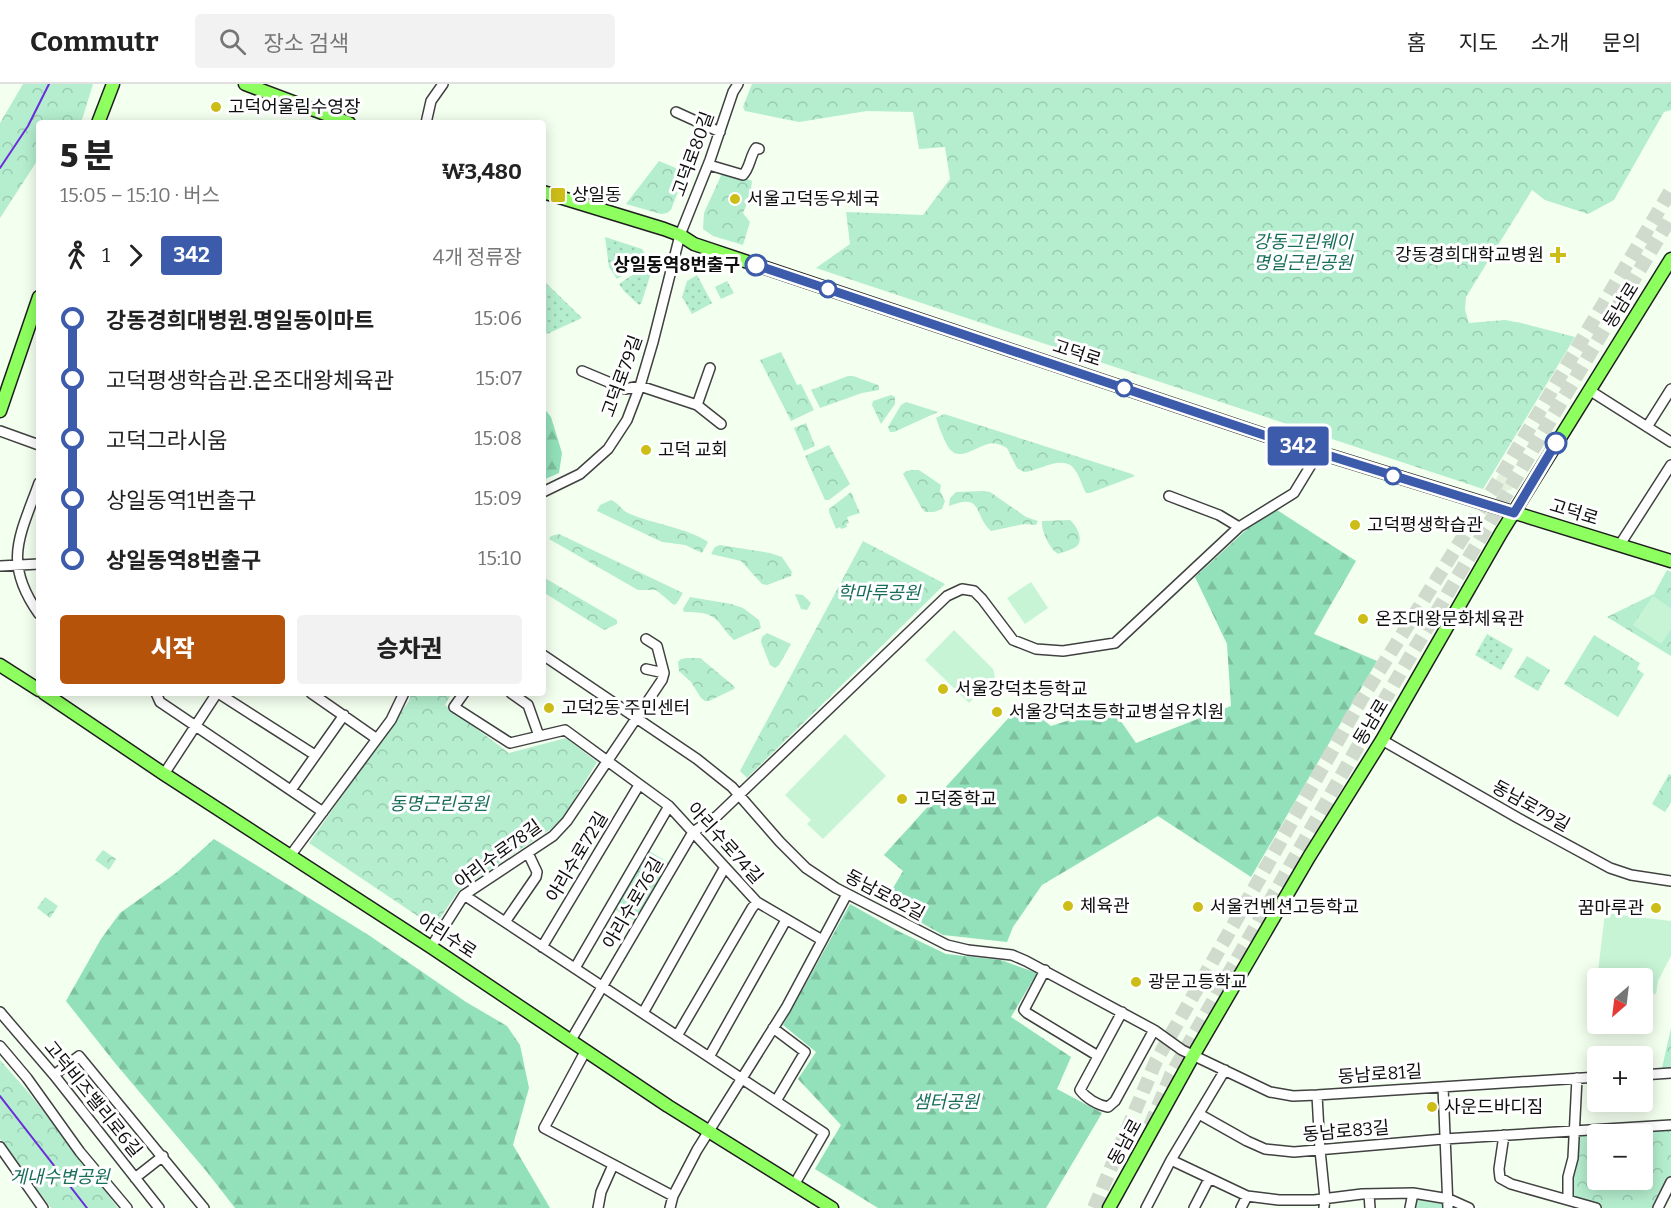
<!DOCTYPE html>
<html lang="ko">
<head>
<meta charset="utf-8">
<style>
  :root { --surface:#fff; --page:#f2f2f2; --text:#222; --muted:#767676; --line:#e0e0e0; --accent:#b45309 }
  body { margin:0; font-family:Bitter,"Noto Sans KR",serif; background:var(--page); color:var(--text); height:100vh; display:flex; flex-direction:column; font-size:22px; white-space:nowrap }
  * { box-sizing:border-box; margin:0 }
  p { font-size:20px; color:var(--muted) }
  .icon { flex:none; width:33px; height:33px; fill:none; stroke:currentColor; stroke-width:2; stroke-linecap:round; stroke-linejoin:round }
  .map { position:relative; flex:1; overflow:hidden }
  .panel { position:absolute; left:36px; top:36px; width:510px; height:576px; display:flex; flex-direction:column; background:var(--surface); border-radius:6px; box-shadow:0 3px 15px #0003 }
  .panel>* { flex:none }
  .badge { padding:0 12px; border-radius:4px; font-size:21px; line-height:39px }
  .needle { width:39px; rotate:208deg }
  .controls { position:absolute; left:1587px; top:884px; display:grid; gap:12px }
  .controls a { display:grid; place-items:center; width:66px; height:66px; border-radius:6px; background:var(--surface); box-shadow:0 3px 15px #0003; font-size:30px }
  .map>.badge { position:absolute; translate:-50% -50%; box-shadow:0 0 0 3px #fff }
  .legs { display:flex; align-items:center; gap:9px; height:66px; padding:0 24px; font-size:20px }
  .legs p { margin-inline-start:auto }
  .head { display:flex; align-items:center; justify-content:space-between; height:102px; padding:0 24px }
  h1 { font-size:33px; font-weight:800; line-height:45px }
  .button { display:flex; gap:12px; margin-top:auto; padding:12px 24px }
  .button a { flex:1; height:69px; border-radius:6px; background:var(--accent); color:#fff; font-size:24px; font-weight:800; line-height:69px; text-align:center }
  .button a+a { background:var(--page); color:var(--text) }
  ul { padding:0 24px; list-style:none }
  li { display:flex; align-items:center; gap:21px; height:60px; font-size:22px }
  li i { display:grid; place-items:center; width:9px; height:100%; margin:0 8px; background:currentColor }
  li i::after { content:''; width:15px; height:15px; margin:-8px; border:4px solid; border-radius:50%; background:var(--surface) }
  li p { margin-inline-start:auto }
  li:first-child i { background:linear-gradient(#0000 50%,currentColor 0) }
  li:last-child i { background:linear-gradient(currentColor 50%,#0000 0) }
  header { display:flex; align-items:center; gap:36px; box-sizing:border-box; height:84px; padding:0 30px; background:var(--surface); border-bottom:2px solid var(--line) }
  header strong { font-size:28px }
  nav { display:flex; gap:33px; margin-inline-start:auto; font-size:21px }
  .search { width:420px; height:54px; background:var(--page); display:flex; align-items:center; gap:15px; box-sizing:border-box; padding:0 21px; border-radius:6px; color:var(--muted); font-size:22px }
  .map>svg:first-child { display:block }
</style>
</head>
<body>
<header>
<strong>Commutr</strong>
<div class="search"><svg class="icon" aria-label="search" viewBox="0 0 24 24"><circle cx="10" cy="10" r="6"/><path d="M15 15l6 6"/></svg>장소 검색</div>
<nav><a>홈</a><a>지도</a><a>소개</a><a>문의</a></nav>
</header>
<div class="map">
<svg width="1671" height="1124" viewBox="0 0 1671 1124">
  <defs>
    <pattern id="grass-dots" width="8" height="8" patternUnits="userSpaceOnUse" patternTransform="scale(1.5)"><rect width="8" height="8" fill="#b4eece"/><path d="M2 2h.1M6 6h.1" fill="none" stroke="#9acbb0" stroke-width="1.8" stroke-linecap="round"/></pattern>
    <pattern id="forest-firs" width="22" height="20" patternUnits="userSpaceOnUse" patternTransform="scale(1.5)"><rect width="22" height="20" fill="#92e1ba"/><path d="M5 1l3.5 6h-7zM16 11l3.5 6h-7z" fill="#7dc09f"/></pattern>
    <pattern id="park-crowns" width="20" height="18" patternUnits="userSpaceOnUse" patternTransform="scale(1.5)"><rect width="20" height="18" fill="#b4eece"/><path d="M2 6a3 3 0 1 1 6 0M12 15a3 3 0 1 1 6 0" fill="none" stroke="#9acbb0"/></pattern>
  </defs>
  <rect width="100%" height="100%" fill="#f3ffef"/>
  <path fill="url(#grass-dots)" d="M605 153 642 165 648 175 617 195 609 183Z
    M650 179 653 183 641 220 639 221 624 207 619 200Z
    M697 191 712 219 692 230 682 213 687 197Z
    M543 196 582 234 547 250 543 240Z
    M727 197 734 209 721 215 715 203Z
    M1487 550 1513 565 1501 586 1475 571Z"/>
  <path fill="url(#forest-firs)" d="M543 323 551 333 562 369 559 389 543 396Z
    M1277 426 1356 477 1314 550 1377 577 1251 793 1158 732 1042 801 1013 843 1007 858 943 851 885 818 903 787 884 771 1022 619 1051 642 1111 623 1136 659 1231 622 1227 560 1195 493 1258 435Z
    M214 755 370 852 466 918 507 942 520 961 529 1004 513 1061 550 1124H235L207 1088 115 979 66 917 101 855 120 829 176 789Z
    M850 820 896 846 946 870 1001 876 1037 889 1011 933 1071 973 1057 1005 1102 1029 1046 1124H878L815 1085 841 1041 798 995 816 968 783 941Z"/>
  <path fill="url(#park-crowns)" fill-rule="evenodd" d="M23 0H93L81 39H39V74L0 134V39Z
    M752 0H1671V26L1664 28 1614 116 1588 130 1545 116 1532 106 1466 213 1465 226 1469 239 1505 236 1521 239 1575 253 1483 405 816 184 850 160 846 128 923 131 950 95 945 63 919 65 913 28 867 27 799 38 745 27 743 23Z
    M659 77 685 88 671 126 667 129 661 130 626 120Z
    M724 85 752 97 750 113 743 129 750 138 743 161 713 152 703 145 704 129Z
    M781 268 797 301 801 300 814 326 791 337 760 276Z
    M848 292H853L878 301 879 303V306L862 309 820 324 811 306Z
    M891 311 895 313V320L881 340 872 321 873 317Z
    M906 318 938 328 894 348H890L888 343 901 321Z
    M944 330 1132 390 1135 392 1090 409H1086C1082 402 1080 393 1075 386 1064 369 1039 387 1024 388L1017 384 1007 364C1001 361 995 358 988 360 978 362 963 375 953 368 946 364 939 342 936 334Z
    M806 339 815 362 804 367 794 344Z
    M829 361 850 400 829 416H825L805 372Z
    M913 386H919L941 401 940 407 945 417 942 425 934 428H925L921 423 903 390 906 387Z
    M984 407 990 408 1026 433 1038 437 1036 441 1024 440 991 447C973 431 984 408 949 422L950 414 956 408Z
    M851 408 860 429 847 433 849 439 846 440 847 443 841 445 840 443 836 445 829 428V425Z
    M611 416C619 419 622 427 630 430 653 440 688 444 708 458L702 469 685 461 662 458 597 427 600 421Z
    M1070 436C1076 441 1084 455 1077 462 1072 466 1063 468 1058 470 1049 464 1041 447 1042 437Z
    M559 450 683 509 677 519 674 521 656 506H638L549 455 551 452Z
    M863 457 945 500 747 694 740 687Z
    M720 461 770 469 782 473 792 488 791 492 767 501 762 500 741 477 711 470 715 463Z
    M1667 486 1671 488V572L1607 533 1654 510Z
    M543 493 617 536V540L604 546 543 508Z
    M795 510 803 511 811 519 807 526 801 525Z
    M690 513 731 520 743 524 759 536 761 544 734 556C725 549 720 535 709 531 702 528 692 528 684 528L683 525Z
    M767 549 791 560 779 581 775 584 770 581 761 558 762 553Z
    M1594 551 1640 579 1637 585 1644 590 1618 633 1564 600Z
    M1527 572 1550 586 1538 607 1514 593Z
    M686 574H700L735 603 734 605 709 617H705L701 614 691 598 679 587 678 578 681 575Z
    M411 609H452L445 621 509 669 566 654 597 678 564 732 551 745 459 806 434 843 309 759 409 617Z
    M1669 690 1671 691V718L1665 728 1652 720Z
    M644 764 674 782 640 840 611 823Z
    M103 766 116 775 109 786 95 776Z
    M45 813 58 822 50 834 37 824Z
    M1671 944V985L1662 984Z
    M0 976 29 1009 118 1124H51L0 1055Z
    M1671 1041V1098L1658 1124H1596L1568 1116 1574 1046ZM1598 1050H1642V1095H1598Z
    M1413 1114 1450 1120 1449 1124H1412Z"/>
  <path fill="#c7f4d5" d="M1031 498 1048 524 1025 540 1007 514Z
    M1653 512 1671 524V545L1661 560 1633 541Z
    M954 546 993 585 995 593 969 619 925 576Z
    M845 650 886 692 823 755 807 740 811 736 785 711Z
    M1605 829 1671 837V872L1658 897 1656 910 1643 909 1642 894H1598L1596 904Z"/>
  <path fill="#e3f1dd" d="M1496 397a10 10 0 1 1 20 0a10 10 0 1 1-20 0Z"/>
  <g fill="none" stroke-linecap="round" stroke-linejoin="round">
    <path stroke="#6b2ddb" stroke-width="2" d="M0 84 28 42 49 0
      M0 1012 87 1124"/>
    <path stroke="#d1dbcd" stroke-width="14" stroke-dasharray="14 7" stroke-linecap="butt" d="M1150 1042 1171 991 1382 620 1671 133
      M1094 1124 1156 977 1361 616 1498 397 1671 106"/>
    <defs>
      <path id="minor" d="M676 28 720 48
        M426 39 431 17 443 0
        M709 81 743 91C750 84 750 72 756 64L759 65
        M582 287 625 305 640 302 697 321 721 340
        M1589 306 1671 358
        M697 321 710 284
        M1647 343 1671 305
        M0 347 39 361
        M39 399C20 452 2 478 39 530
        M543 408 580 390 608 365 627 336 640 302 653 258 680 151 710 76 733 8 738 0
        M1169 412 1219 431 1239 443
        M1619 462 1671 381
        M0 482 39 480
        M543 571 697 675 732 703 780 758 806 784 836 804 947 861 968 866 1012 871 1026 877 1154 946 1182 966 1270 1008 1293 1012 1317 1011 1598 993
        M646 585 664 589
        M156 609 160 618 323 728
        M218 609 315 671
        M311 609 377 655
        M464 609 454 623 510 659 565 646 669 722 757 818 822 856
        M511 609 528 621 539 652
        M1382 656 1518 734 1610 784 1631 791 1671 797
        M164 690 217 609
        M291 706 344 631
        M290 772 391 636 404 609
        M464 811 824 1049 794 1101
        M505 838 536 793 537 788 528 769
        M431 863 464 811 553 752 567 737 662 596 664 589 657 562 646 555
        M542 863 639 701
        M575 884 669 722
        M1045 886 1024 926 1027 929 1098 972
        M0 928 54 991 159 1124
        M1122 928 1080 1006C1086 1014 1097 1021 1108 1023L1115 1017 1154 946
        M643 929 725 783
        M773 944 805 968 776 1017
        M677 952 752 824 757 818
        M571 956 693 748 717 732 947 512 962 505 974 507 982 515 1013 556 1036 565 1063 567 1115 559 1239 443 1294 409 1311 381 1316 368
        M0 962 27 994 80 1068 127 1124
        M586 966 544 1044 673 1112
        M709 973 786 836
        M54 991 79 972 204 1124
        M1642 991 1671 989
        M1443 1003 1448 1124
        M1317 1011 1320 1066 1325 1115 1324 1124
        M1199 1030 1247 1057 1265 1065 1294 1068 1444 1055 1671 1041
        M1504 1051 1499 1085 1500 1094 1511 1100 1596 1124
        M0 1063 43 1124
        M1171 1076 1247 1112 1279 1116H1314L1362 1110 1413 1109 1449 1115 1469 1124
        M135 1094 163 1072
        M1369 1110 1370 1124
        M1568 1116V1093L1573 1074 1577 994
        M598 1124 601 1108 613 1081
        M670 1124 673 1112 697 1066 786 924 847 810
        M1146 1124 1171 1076 1225 986
        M1194 1124 1209 1095
        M1241 1124 1247 1112
        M1410 1124 1413 1109
        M1658 1124 1671 1098"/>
      <path id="major" d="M245 0 349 39
        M98 39 113 0
        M543 108 664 145 680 151 694 160 1282 357 1671 477
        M0 327 39 213
        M0 581 39 606
        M44 609 164 690 431 863 668 1022 832 1124
        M1109 1124 1193 972 1309 773 1382 656 1501 449 1671 175"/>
    </defs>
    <use href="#minor" stroke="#414141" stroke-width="12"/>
    <use href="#major" stroke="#1f1f1f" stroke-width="15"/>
    <use href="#minor" stroke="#fff" stroke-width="9"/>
    <use href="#major" stroke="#8dff5f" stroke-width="12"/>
  </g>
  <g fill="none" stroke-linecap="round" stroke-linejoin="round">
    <defs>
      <path id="line-1" d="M756 181 1282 357 1514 429 1556 359"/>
    </defs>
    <use href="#line-1" stroke="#fff" stroke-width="14"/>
    <use href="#line-1" stroke="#3d5bab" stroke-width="9"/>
  </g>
  <g fill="#cdbd17" stroke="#fff" stroke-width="2">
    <circle cx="216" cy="23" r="6"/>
    <rect x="550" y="103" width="16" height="16" rx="3"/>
    <circle cx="735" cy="115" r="6"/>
    <path d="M1555 162h6v6h6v6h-6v6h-6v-6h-6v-6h6z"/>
    <circle cx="646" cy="366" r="6"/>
    <circle cx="1355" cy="441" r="6"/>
    <circle cx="1363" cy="535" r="6"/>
    <circle cx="943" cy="605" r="6"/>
    <circle cx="549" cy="624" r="6"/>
    <circle cx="997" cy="628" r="6"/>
    <circle cx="902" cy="715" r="6"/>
    <circle cx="1068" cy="822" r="6"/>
    <circle cx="1198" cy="823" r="6"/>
    <circle cx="1656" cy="824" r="6"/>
    <circle cx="1136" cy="898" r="6"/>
    <circle cx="1432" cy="1023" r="6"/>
  </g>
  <g fill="#fff" stroke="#3d5bab" stroke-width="3">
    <circle cx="756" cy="181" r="10"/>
    <circle cx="828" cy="205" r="8"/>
    <circle cx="1124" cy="304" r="8"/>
    <circle cx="1556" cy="359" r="10"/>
    <circle cx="1393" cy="392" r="8"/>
  </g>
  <g text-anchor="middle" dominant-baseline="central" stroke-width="6" stroke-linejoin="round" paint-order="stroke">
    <g font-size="18" fill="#0e0e0e" stroke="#fff" text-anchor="start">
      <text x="228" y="23">고덕어울림수영장</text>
      <text x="572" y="111">상일동</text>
      <text x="747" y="115">서울고덕동우체국</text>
      <text x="1544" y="171" text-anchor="end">강동경희대학교병원</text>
      <text x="658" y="366">고덕 교회</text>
      <text x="1367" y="441">고덕평생학습관</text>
      <text x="1375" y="535">온조대왕문화체육관</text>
      <text x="955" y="605">서울강덕초등학교</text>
      <text x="561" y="624">고덕2동 주민센터</text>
      <text x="1009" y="628">서울강덕초등학교병설유치원</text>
      <text x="914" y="715">고덕중학교</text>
      <text x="1080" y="822">체육관</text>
      <text x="1210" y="823">서울컨벤션고등학교</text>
      <text x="1644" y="824" text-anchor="end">꿈마루관</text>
      <text x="1148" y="898">광문고등학교</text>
      <text x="1444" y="1023">사운드바디짐</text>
    </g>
    <g font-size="18" fill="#0e0e0e" stroke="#fff">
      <text transform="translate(693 70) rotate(-70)">고덕로80길</text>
      <text transform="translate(1621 221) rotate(-58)">동남로</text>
      <text transform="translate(1077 269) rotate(18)">고덕로</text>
      <text transform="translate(622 292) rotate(-70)">고덕로79길</text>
      <text transform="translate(1574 428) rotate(17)">고덕로</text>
      <text transform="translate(1371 638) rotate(-59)">동남로</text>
      <text transform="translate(1531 722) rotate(29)">동남로79길</text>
      <text transform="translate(725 759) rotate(48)">아리수로74길</text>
      <text transform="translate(498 770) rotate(-36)">아리수로78길</text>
      <text transform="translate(577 773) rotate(-59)">아리수로72길</text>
      <text transform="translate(885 811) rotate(28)">동남로82길</text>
      <text transform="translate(633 819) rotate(-60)">아리수로76길</text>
      <text transform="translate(447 852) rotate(33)">아리수로</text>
      <text transform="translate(1380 990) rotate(-4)">동남로81길</text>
      <text transform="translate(93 1015) rotate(51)">고덕비즈밸리로6길</text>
      <text transform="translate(1346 1047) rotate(-5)">동남로83길</text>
      <text transform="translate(1125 1058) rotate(-61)">동남로</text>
    </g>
    <g font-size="18" font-style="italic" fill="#176d58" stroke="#fff">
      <text x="1303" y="158">강동그린웨이<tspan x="1303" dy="21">명일근린공원</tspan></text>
      <text x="879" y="509">학마루공원</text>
      <text x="439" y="720">동명근린공원</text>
      <text x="946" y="1018">샘터공원</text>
      <text x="60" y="1093">게내수변공원</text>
    </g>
    <g font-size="18" font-weight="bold" fill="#0e0e0e" stroke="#fff" text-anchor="end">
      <text x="740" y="181">상일동역8번출구</text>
    </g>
  </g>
</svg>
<div class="controls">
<a><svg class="needle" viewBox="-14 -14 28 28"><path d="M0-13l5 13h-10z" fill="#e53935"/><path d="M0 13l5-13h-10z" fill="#767676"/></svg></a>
<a>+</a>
<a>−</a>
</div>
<b class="badge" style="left:1298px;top:362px;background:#3d5bab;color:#fff">342</b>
<section class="panel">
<div class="head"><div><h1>5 분</h1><p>15:05 – 15:10 · 버스</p></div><b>₩3,480</b></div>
<div class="legs"><svg class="icon" aria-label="walk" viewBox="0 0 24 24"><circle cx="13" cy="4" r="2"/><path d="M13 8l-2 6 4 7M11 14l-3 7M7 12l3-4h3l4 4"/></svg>1<svg class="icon" aria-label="forward" viewBox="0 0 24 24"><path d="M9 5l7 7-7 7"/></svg><b class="badge" style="background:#3d5bab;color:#fff">342</b><p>4개 정류장</p></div>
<ul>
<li><i style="color:#3d5bab"></i><b>강동경희대병원.명일동이마트</b><p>15:06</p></li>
<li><i style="color:#3d5bab"></i><span>고덕평생학습관.온조대왕체육관</span><p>15:07</p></li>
<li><i style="color:#3d5bab"></i><span>고덕그라시움</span><p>15:08</p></li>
<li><i style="color:#3d5bab"></i><span>상일동역1번출구</span><p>15:09</p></li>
<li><i style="color:#3d5bab"></i><b>상일동역8번출구</b><p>15:10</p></li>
</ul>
<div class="button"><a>시작</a><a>승차권</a></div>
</section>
</div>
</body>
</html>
